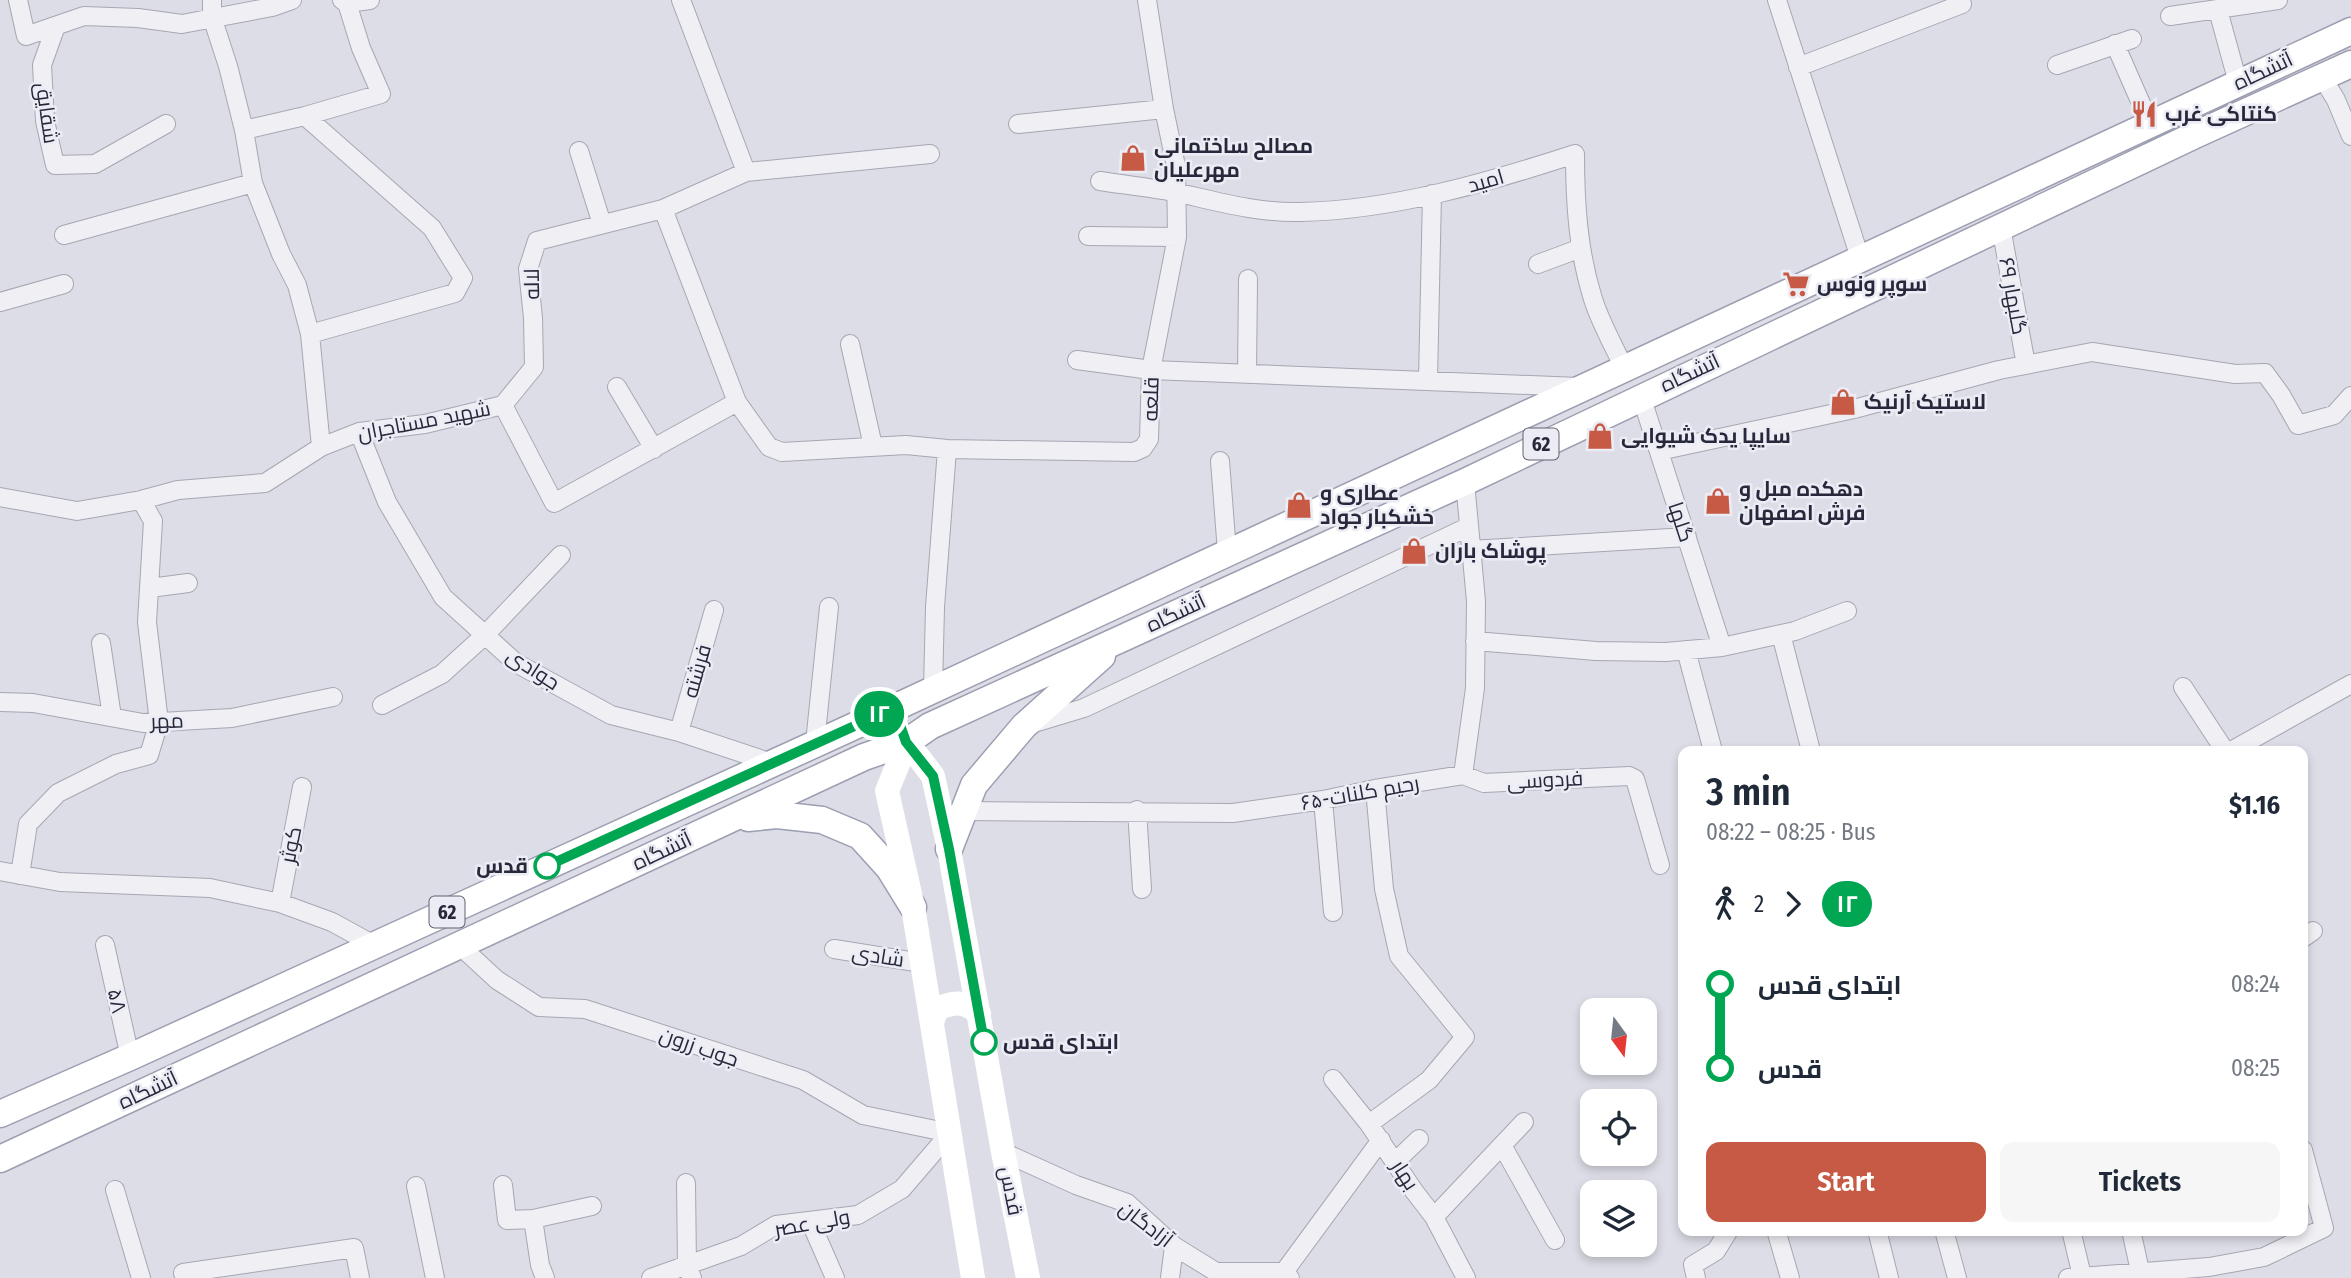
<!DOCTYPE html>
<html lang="en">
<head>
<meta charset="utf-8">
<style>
  :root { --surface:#fff; --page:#f6f6f7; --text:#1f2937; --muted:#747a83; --accent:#c75a45 }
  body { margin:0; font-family:"Fira Sans Condensed",Cairo,sans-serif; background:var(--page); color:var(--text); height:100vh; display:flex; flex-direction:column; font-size:26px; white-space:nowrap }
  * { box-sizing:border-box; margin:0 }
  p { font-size:23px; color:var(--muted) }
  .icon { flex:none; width:38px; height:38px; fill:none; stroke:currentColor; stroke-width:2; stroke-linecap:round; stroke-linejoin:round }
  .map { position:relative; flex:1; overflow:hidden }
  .sheet { position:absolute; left:1678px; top:746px; width:630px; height:490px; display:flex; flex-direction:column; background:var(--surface); border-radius:14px; box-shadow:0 4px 10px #0003 }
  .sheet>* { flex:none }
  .badge { padding:0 14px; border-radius:23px; font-size:24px; line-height:46px }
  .needle { width:46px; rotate:165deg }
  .controls { position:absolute; left:1580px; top:998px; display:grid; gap:14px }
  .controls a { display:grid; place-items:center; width:77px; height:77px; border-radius:14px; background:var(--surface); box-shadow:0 4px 10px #0003; font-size:35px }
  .map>.badge { position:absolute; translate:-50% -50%; box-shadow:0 0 0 4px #fff }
  .legs { display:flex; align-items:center; gap:10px; height:77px; padding:0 28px; font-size:23px }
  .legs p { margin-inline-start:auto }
  .headline { display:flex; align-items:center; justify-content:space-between; height:119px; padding:0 28px }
  h1 { font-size:38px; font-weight:600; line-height:52px }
  .button { display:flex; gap:14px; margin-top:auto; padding:14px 28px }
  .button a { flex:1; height:80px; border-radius:14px; background:var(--accent); color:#fff; font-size:28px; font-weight:600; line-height:80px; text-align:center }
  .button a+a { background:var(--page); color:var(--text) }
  ul { padding:0 28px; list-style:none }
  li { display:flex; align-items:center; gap:24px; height:84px; font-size:26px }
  li i { display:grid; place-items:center; width:10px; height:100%; margin:0 9px; background:currentColor }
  li i::after { content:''; width:18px; height:18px; margin:-9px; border:5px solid; border-radius:50%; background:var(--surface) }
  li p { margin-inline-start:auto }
  li:first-child i { background:linear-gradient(#0000 50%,currentColor 0) }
  li:last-child i { background:linear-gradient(currentColor 50%,#0000 0) }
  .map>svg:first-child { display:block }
</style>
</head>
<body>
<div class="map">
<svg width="2351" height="1278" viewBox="0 0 2351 1278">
  <rect width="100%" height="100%" fill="#dcdde6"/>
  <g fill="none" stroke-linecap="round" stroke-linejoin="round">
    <defs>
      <path id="minor" d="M18 0 26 36 84 16 138 18 182 24 272 7 292 0
        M212 0V17L228 66 244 130 253 183 281 254 297 285 310 334 321 447
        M681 0 746 172 663 209 737 402 769 447 782 452 906 445 947 449
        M1777 0 1860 258
        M347 3 370 0
        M2218 10 2238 83
        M2170 16 2278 0
        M56 26 42 65 45 121 55 165 95 164 166 124
        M2115 44 2150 124
        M2057 65 2132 39
        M1798 67 1962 4
        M2322 77 2336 100 2351 136
        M305 116 432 228 463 278 455 293 310 334
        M1018 124 1164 109
        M244 130 305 116 381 94 361 48 347 3 342 0
        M579 151 602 224
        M746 172 930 154
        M1100 181C1126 185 1153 188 1179 193 1219 202 1258 213 1300 212 1393 210 1486 183 1575 154 1575 203 1578 251 1593 299 1600 322 1614 346 1624 368
        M2001 227 2026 365
        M64 235 253 183
        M1088 236 1177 237
        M1538 264 1581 248
        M0 302 64 284
        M850 344 873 446
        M1077 360 1151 370 1579 387
        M1247 374 1248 279
        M1428 381 1432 194
        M617 387 654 449
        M1641 396 1722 647
        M503 405 534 367 533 318 528 269 537 241 663 209
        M359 432 387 502 443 597 516 663 611 715 679 732 772 763
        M1659 451 1854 409 1999 370 2092 352 2235 374 2265 373 2281 395 2298 425 2334 415 2351 396
        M1220 461 1227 552
        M0 497 77 511 141 500 178 490 265 483 321 447 359 432 425 424 503 405 554 503 737 402
        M1470 550 1687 537
        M150 588 188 583
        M1781 634 1811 751
        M1475 641 1596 651 1666 652 1722 647 1795 631 1847 611
        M101 643 112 717
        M1686 650 1713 751
        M2183 687 2225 751
        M933 688 935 607 947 449 1134 452 1143 448 1149 439 1151 370 1177 237 1176 166 1164 109 1147 0
        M0 702 33 703 143 723 232 718 333 697
        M382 705 442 674 485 635 561 555
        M1031 724 1084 708 1468 527
        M679 732 714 610
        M815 743 829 607
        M2231 751 2351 684
        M1463 775 1484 783 1629 776 1635 779 1660 865
        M1323 800 1333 912
        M1137 810 1142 889
        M962 811 1233 813 1323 800 1375 789 1463 775 1475 688 1476 601 1465 482
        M0 871 60 882 210 888 280 903 332 922 374 945
        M20 875 28 824 58 793 116 764 149 755 159 722 147 622 153 521 141 500
        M280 903 302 787
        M2303 938 2313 931
        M105 945 130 1057
        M459 945 497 980 539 1007 585 1009 803 1080 863 1115 950 1133 902 1189 858 1215 776 1225 741 1246 651 1278
        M834 949 922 963
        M1333 1079 1369 1124 1414 1191 1434 1217 1466 1278
        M1369 1124 1429 1080 1465 1037 1399 956 1384 889 1375 789
        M1502 1145 1555 1240
        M1003 1152 1076 1185 1127 1203 1174 1246 1216 1272H1284L1290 1278
        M1396 1161 1419 1139
        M686 1183 687 1266 692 1278
        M503 1185 507 1220 533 1219 540 1265 545 1278
        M416 1186 435 1278
        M115 1190 141 1278
        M1434 1217 1524 1122
        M533 1219 592 1206
        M810 1221 835 1278
        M1776 1230 1790 1278
        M1877 1230 1889 1278
        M1944 1230 1957 1278
        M2071 1230 2082 1276
        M2131 1230 2140 1271
        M183 1273 354 1248 360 1278
        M1170 1278 1174 1246
        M1284 1278V1272L1381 1140
        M1696 1278 1693 1265 1716 1251 1729 1230
        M2068 1278 2209 1267 2264 1257 2324 1228 2303 1150"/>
      <path id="primary" d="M748 818 777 815 822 820 860 836 889 868 913 907
        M949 849 974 785 1024 726 1102 656
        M0 1114 130 1057 894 708 2351 31
        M0 1159 864 757 907 742 930 726 1465 482 2195 135 2351 64"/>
    </defs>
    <use href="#minor" stroke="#a6a7b3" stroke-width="20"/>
    <use href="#primary" stroke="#9c9eb1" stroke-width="29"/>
    <use href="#minor" stroke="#efeff4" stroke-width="18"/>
    <path stroke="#fff" stroke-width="24" d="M907 742 933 776 949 849 1003 1152 1028 1278
      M907 742 887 791 913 907 973 1278
      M932 1022 937 1009C954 1001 964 1001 979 1013"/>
    <use href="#primary" stroke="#fff" stroke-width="26"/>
  </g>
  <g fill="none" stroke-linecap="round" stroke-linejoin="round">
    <defs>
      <path id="line-1" d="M547 866 894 708 906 742 933 776 949 849 984 1042"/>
    </defs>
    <use href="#line-1" stroke="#fff" stroke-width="16"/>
    <use href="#line-1" stroke="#00a651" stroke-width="10"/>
  </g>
  <defs>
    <symbol id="restaurant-bare" viewBox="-9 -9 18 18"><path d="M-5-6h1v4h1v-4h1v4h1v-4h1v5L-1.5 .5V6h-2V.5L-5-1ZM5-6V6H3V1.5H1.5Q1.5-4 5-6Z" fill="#c75a45" stroke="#ebecf4" stroke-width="2.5" paint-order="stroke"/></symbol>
    <symbol id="shop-bare" viewBox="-9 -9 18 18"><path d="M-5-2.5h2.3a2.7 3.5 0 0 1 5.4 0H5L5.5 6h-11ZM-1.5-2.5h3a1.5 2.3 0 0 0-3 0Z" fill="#c75a45" stroke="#ebecf4" stroke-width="2.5" paint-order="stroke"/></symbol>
    <symbol id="supermarket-bare" viewBox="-9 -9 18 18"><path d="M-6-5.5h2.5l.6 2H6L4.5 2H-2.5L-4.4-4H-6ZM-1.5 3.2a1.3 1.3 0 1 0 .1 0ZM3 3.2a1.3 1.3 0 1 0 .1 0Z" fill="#c75a45" stroke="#ebecf4" stroke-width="2.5" paint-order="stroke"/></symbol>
  </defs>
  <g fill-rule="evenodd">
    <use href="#restaurant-bare" x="2125" y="95" width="38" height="38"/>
    <use href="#shop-bare" x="1114" y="139" width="38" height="38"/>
    <use href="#supermarket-bare" x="1777" y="265" width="38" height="38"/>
    <use href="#shop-bare" x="1824" y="383" width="38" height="38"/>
    <use href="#shop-bare" x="1581" y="417" width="38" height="38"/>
    <use href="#shop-bare" x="1699" y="482" width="38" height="38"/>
    <use href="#shop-bare" x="1280" y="486" width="38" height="38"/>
    <use href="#shop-bare" x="1395" y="532" width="38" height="38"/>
  </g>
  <g fill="#fff" stroke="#00a651" stroke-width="3.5">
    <circle cx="547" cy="866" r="12"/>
    <circle cx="984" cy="1042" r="12"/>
  </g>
  <g text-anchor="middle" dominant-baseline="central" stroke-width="5" stroke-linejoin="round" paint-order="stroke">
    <g fill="#ebecf4" stroke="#626372" stroke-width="2">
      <rect x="1523.5" y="428.5" width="35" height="31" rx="5"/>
      <rect x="429.5" y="896.5" width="35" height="31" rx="5"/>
    </g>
    <g font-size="19" font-weight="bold" fill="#27283b">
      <text x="1541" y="444">62</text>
      <text x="447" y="912">62</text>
    </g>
    <g font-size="21" fill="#27283b" stroke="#ebecf4">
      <text transform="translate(2263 71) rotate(-25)">آتشگاه</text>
      <text transform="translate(47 113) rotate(82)">شقایق</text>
      <text transform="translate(1486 181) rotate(-16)">امید</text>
      <text transform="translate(532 284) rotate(-91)">لاله</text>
      <text transform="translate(2013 296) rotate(80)">۶۹ گلبهار</text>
      <text transform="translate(1690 373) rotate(-25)">آتشگاه</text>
      <text transform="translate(1151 399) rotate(-88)">قلعه</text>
      <text transform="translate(424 421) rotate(-11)">شهید مستاجران</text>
      <text transform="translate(1681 522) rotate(72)">گلها</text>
      <text transform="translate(1176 613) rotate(-25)">آتشگاه</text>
      <text transform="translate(533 669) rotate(33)">جوادی</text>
      <text transform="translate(697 671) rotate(-74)">فرشته</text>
      <text transform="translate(167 721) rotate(-2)">مهر</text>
      <text transform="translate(1545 780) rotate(-3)">فردوسی</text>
      <text transform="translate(1360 793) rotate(-10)">۶۵-رحیم کلنات</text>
      <text transform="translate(291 845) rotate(-79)">کوثر</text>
      <text transform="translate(662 851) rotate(-25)">آتشگاه</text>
      <text transform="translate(878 956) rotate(9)">شادی</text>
      <text transform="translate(117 1001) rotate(78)">۵۸</text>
      <text transform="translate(699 1047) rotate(19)">جوب زرون</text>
      <text transform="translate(148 1090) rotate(-25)">آتشگاه</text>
      <text transform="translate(1405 1175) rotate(57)">بهار</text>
      <text transform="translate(1011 1191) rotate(79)">قدس</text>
      <text transform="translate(812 1223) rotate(-10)">ولی عصر</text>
      <text transform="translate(1146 1224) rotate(38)">آزادگان</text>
    </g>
    <g font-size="21" font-weight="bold" fill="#27283b" stroke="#ebecf4" text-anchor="start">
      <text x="2165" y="114">کنتاکی غرب</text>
      <text x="1154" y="146">مصالح ساختمانی<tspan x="1154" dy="24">مهرعلیان</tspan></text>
      <text x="1817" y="284">سوپر ونوس</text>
      <text x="1864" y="402">لاستیک آرنیک</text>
      <text x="1621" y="436">سایپا یدک شیوایی</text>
      <text x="1739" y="489">دهکده مبل و<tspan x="1739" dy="24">فرش اصفهان</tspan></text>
      <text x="1320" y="493">عطاری و<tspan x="1320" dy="24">خشکبار جواد</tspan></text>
      <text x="1435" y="551">پوشاک باران</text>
    </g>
    <g font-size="21" font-weight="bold" fill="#27283b" stroke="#ebecf4" text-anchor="end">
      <text x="528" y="866">قدس</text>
      <text x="1003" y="1042" text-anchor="start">ابتدای قدس</text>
    </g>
  </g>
</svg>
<div class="controls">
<a><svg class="needle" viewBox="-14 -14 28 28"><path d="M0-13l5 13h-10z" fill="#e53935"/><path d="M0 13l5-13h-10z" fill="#747a83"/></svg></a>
<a><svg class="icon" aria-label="locate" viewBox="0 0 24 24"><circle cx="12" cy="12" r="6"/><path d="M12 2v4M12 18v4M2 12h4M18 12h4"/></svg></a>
<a><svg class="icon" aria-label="layers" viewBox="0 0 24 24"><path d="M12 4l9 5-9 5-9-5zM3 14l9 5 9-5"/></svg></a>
</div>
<b class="badge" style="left:879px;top:714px;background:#00a651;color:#fff">۱۲</b>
<section class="sheet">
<div class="headline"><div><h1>3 min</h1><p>08:22 – 08:25 · Bus</p></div><b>$1.16</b></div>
<div class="legs"><svg class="icon" aria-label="walk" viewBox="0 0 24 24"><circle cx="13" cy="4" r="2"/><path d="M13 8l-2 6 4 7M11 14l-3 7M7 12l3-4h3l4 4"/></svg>2<svg class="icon" aria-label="forward" viewBox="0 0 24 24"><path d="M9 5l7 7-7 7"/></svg><b class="badge" style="background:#00a651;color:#fff">۱۲</b></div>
<ul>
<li><i style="color:#00a651"></i><b>ابتدای قدس</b><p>08:24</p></li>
<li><i style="color:#00a651"></i><b>قدس</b><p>08:25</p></li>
</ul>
<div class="button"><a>Start</a><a>Tickets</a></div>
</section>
</div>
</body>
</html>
